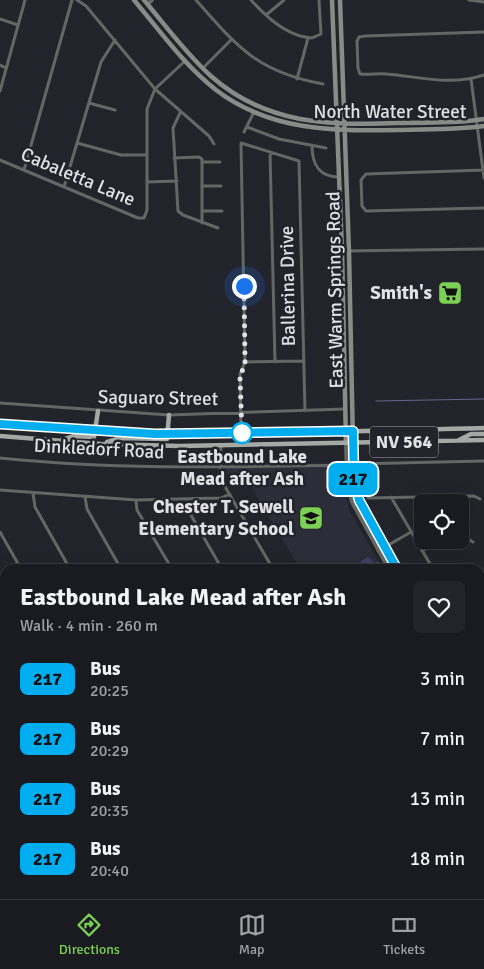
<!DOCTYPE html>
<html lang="en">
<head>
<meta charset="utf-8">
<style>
  :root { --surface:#1a1b20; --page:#232429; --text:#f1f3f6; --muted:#9fa1a5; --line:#38393e; --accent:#7cd154 }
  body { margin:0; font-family:Signika,sans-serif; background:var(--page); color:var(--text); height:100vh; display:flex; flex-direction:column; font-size:19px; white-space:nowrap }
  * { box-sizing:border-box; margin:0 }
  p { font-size:16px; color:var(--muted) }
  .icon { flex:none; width:28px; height:28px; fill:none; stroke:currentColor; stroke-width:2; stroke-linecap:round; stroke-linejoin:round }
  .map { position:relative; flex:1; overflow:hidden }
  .sheet { position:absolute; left:0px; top:564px; width:485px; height:336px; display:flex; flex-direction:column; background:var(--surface); border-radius:15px 15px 0 0; box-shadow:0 5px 20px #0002,0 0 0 1px var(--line) }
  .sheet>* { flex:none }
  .badge { padding:0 10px; border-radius:8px; font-size:18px; line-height:32px }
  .fabs { position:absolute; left:414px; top:494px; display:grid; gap:10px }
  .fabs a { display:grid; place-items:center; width:55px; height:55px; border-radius:8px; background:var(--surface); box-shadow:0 5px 20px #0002,0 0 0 1px var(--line); font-size:25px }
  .you { position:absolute; width:25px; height:25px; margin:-12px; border:4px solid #fff; border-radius:50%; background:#1a73e8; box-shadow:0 0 0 8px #1a73e833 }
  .map>.badge { position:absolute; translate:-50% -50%; box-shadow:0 0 0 2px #fff }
  .round { display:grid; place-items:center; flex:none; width:52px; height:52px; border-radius:8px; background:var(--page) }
  .head { display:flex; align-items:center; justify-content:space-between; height:85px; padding:0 20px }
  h1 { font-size:24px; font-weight:700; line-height:38px }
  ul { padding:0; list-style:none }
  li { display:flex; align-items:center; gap:15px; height:60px; padding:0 20px }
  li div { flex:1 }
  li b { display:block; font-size:19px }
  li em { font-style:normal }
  li .badge { min-width:55px; font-weight:700; text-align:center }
  .tab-bar { display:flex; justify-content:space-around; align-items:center; height:70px; border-top:1px solid var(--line); background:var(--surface); font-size:14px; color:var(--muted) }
  .tab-bar a { display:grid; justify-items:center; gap:2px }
  .tab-bar .selected { color:var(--accent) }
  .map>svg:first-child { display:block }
</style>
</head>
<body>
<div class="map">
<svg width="484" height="899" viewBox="0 0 484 899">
  <rect width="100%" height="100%" fill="#23242b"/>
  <path fill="#2c2d39" d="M343 463V486L350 512 383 569H300L244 475 224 474 226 464Z"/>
  <path fill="#3e3f62" d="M368 557 375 563 378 561 383 569H357L362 566 360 562Z"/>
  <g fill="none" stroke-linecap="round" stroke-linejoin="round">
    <path stroke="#63658e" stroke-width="1" d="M376 401 484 399"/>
    <path stroke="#646764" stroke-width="3" d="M77 0 86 6 155 89 209 136 214 144
      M196 0C238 48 258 72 323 84
      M251 0C266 17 288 37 312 38L321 34 319 0
      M469 0 484 2
      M266 15 284 0
      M0 19 18 25
      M484 32 365 36 359 37 357 41 358 68 360 74C369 75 378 73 387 74 421 77 451 86 484 75
      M0 65 6 68
      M203 68 231 40
      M297 79 308 38
      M471 79 484 178
      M0 91 25 0
      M89 103 115 110
      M180 113 173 128 178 211 183 215 218 228
      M247 127 279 139 326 148
      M244 132 254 112
      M77 143 121 155H147
      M312 145C312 165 319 177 339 177
      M270 152 275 362
      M174 158 199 157 202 159V223
      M0 160 138 218H144L147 210V109L155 89 185 61
      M202 162H220
      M24 170 72 0
      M484 170 366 174 361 180 362 206 366 211 484 208
      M147 182 177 181
      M202 186H221
      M64 187 101 62 115 40
      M203 211H222
      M342 251 484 249
      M245 362 303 361
      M0 403 169 415 345 409
      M241 433 240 374 245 362 241 143 299 161 305 411
      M221 445 220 478 273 569
      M0 458C115 470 231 467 346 465
      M353 464 484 461
      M0 490 136 500 221 498 230 494
      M33 493 35 507 70 569
      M85 497 87 509 121 569
      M391 497 433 569
      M368 498 474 496 480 499
      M187 499 188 510 222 569
      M136 500 137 510 172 569
      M0 532 21 569
      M460 539H468L473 542
      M378 551 411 532
      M422 551 441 540
      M0 622 5 630
      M0 714 5 723
      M480 776 484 774
      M0 802 5 811
      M480 831 484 828
      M210 895 213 899
      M263 895 265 899
      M319 895 321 899
      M408 895 410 899
      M462 895 464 899
      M79 899 86 895
      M268 899 275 895
      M360 899 367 895"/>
    <path stroke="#646764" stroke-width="4" d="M148 4 152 0
      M346 443 347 479 352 502 389 569
      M353 443C351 499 370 523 397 569
      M480 588 484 586
      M480 717 484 724
      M0 864 5 861"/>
    <path stroke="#888c87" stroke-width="4.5" d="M134 0C160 31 184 65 216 90 270 131 332 131 397 130 426 129 455 130 484 126
      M144 0C166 26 187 55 212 77 266 124 329 126 396 123 425 122 455 124 484 119
      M332 0 342 251 346 443
      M340 0 349 251 353 443"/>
    <path stroke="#a4a9a3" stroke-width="4.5" d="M0 424C161 439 323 432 484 428
      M0 436 101 444 180 446 484 440
      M62 440 74 436 94 437 98 411
      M459 440 471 434H484
      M107 442 121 438 167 439 169 415"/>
  </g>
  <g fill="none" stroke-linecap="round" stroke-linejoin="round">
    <defs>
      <path id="line" d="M0 424 155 434 353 431 354 479 359 500 397 569"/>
    </defs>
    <use href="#line" stroke="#fff" stroke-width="11"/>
    <use href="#line" stroke="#00adef" stroke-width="8"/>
    <path stroke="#e0e0e5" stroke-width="5" stroke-dasharray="0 9" d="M242 433 240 378 245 362 244 286"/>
  </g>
  <defs>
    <symbol id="supermarket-square" viewBox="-11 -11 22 22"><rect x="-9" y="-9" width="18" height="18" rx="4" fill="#7cd154" stroke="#23242b"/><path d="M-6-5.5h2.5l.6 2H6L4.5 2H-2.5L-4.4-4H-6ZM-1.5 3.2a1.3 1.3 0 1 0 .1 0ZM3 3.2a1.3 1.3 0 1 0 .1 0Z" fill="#111"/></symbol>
    <symbol id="school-square" viewBox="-11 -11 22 22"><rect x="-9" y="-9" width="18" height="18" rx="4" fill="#7cd154" stroke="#23242b"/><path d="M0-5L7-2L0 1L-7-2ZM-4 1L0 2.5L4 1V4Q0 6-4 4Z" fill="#111"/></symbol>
  </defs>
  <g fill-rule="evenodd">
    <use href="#supermarket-square" x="436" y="279" width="28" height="28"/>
    <use href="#school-square" x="297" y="504" width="28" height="28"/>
  </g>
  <circle fill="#fff" stroke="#00adef" stroke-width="2.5" cx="242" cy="433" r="10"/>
  <g text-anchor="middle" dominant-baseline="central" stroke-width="5" stroke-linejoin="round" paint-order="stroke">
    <rect fill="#23242b" stroke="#a7a8ad" stroke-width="1" x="370" y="426.5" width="68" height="31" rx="4"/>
    <g font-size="18" font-weight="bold" fill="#e0e0e5">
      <text x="404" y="442">NV 564</text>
    </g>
    <g font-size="19" fill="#e0e0e5" stroke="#23242b">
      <text x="390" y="112">North Water Street</text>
      <text transform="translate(78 177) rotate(23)">Cabaletta Lane</text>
      <text transform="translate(288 286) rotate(-91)">Ballerina Drive</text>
      <text transform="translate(335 290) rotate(-91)">East Warm Springs Road</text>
      <text transform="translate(158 398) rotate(1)">Saguaro Street</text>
      <text transform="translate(99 449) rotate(3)">Dinkledorf Road</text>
    </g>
    <g font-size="19" font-weight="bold" fill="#e0e0e5" stroke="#23242b" text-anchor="end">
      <text x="432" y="293">Smith's</text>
      <text x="294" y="507">Chester T. Sewell<tspan x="294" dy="22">Elementary School</tspan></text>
    </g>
    <g font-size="19" font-weight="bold" fill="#e0e0e5" stroke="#23242b">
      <text x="242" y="457">Eastbound Lake<tspan x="242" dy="22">Mead after Ash</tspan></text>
    </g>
  </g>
</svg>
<div class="fabs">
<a><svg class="icon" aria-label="locate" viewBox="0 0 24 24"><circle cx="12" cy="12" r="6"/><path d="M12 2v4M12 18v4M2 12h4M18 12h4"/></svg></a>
</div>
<div class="you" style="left:244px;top:286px"></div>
<b class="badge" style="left:353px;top:479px;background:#00adef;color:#111">217</b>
<section class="sheet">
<div class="head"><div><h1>Eastbound Lake Mead after Ash</h1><p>Walk · 4 min · 260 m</p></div><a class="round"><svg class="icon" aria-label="heart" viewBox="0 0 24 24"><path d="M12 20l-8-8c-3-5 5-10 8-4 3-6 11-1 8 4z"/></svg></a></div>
<ul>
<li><span class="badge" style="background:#00adef;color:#111">217</span><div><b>Bus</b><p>20:25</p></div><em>3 min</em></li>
<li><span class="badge" style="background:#00adef;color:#111">217</span><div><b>Bus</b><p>20:29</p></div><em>7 min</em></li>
<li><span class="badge" style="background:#00adef;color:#111">217</span><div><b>Bus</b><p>20:35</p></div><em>13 min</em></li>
<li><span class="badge" style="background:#00adef;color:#111">217</span><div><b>Bus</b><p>20:40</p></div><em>18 min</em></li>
</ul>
</section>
</div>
<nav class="tab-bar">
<a class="selected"><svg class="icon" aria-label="directions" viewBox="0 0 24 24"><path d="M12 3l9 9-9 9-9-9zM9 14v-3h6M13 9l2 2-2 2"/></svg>Directions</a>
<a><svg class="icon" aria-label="map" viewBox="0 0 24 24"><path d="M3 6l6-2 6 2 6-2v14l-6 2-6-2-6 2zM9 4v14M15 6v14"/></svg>Map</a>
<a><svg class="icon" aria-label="tickets" viewBox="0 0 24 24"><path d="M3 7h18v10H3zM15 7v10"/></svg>Tickets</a>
</nav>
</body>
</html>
